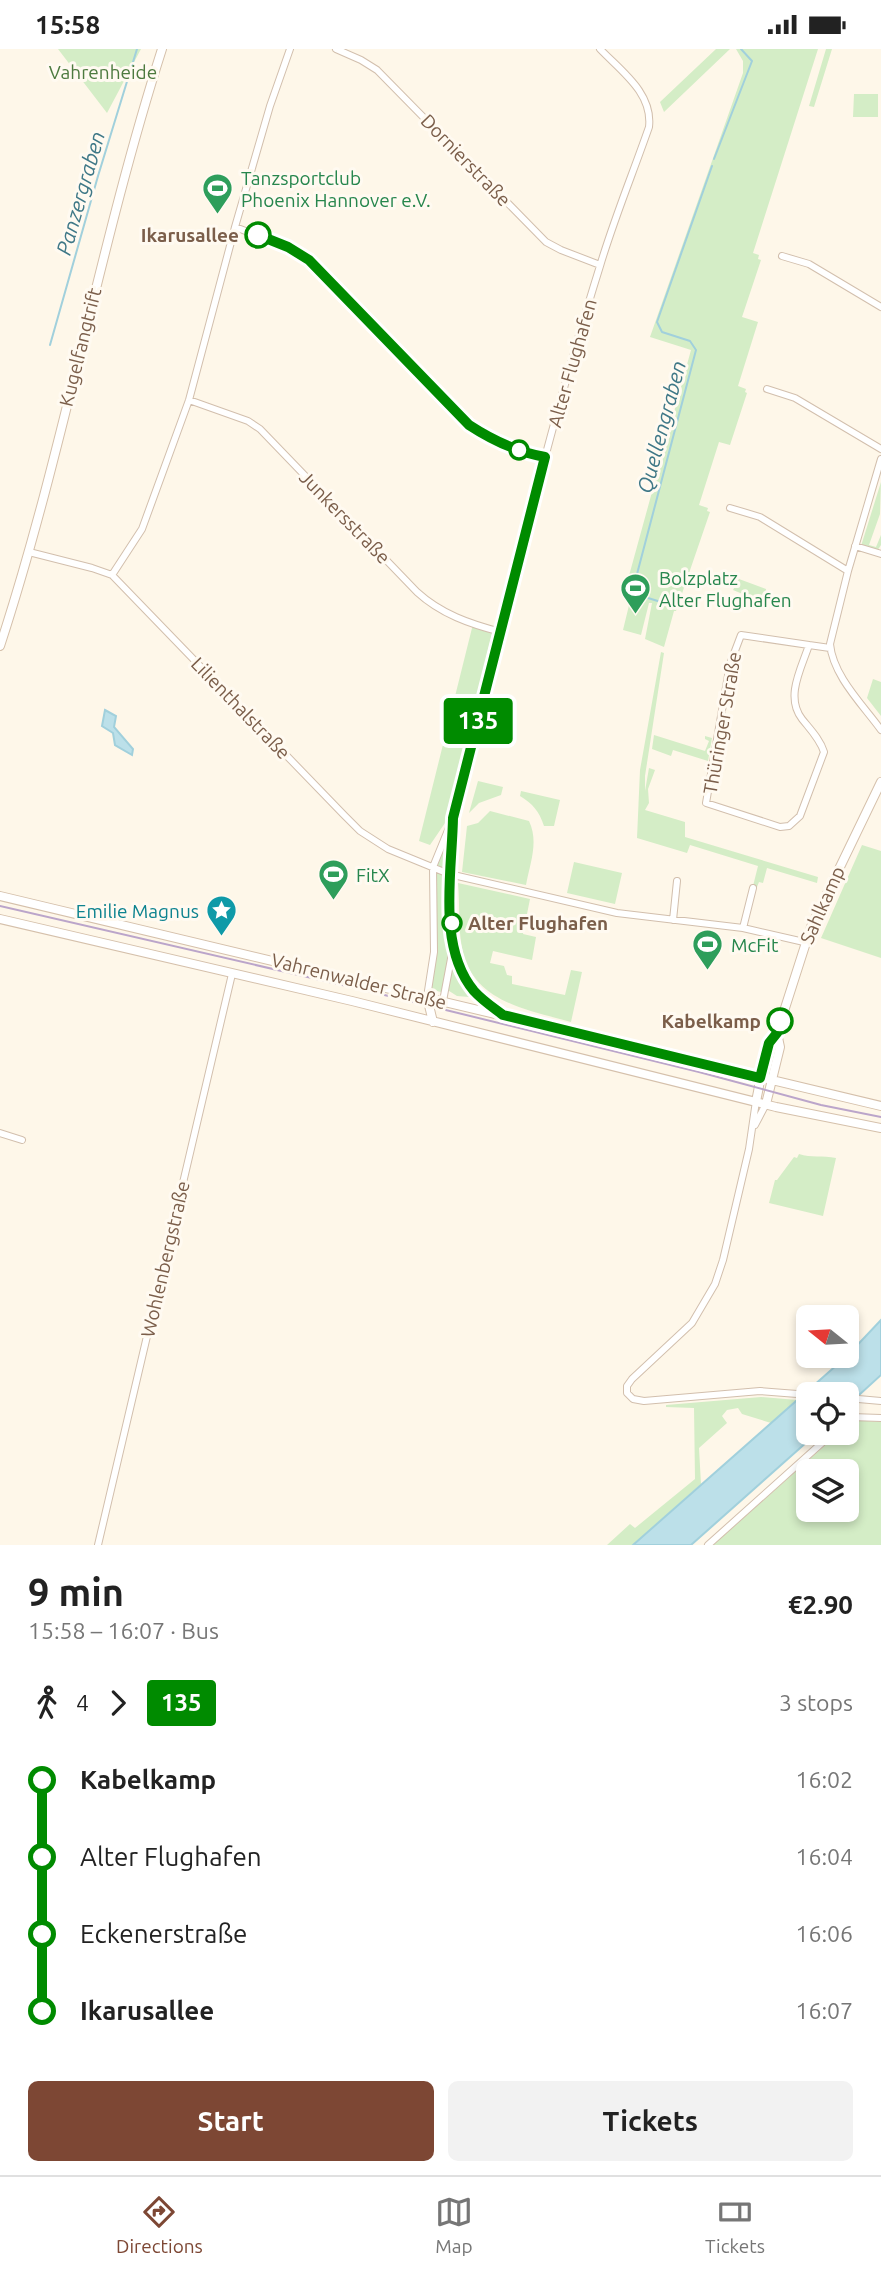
<!DOCTYPE html>
<html lang="en">
<head>
<meta charset="utf-8">
<style>
  :root { --surface:#fff; --page:#f2f2f2; --text:#222; --muted:#767676; --line:#e0e0e0; --accent:#7d4734 }
  body { margin:0; font-family:Ubuntu,sans-serif; background:var(--page); color:var(--text); height:100vh; display:flex; flex-direction:column; font-size:26px; white-space:nowrap }
  * { box-sizing:border-box; margin:0 }
  p { font-size:23px; color:var(--muted) }
  .icon { flex:none; width:38px; height:38px; fill:none; stroke:currentColor; stroke-width:2; stroke-linecap:round; stroke-linejoin:round }
  .map { position:relative; height:1496px; overflow:hidden }
  .sheet { display:flex; flex-direction:column; background:var(--surface); flex:1 }
  .sheet>* { flex:none }
  .badge { padding:0 14px; border-radius:5px; font-size:24px; line-height:46px }
  .needle { width:46px; rotate:288deg }
  .tools { position:absolute; left:796px; top:1256px; display:grid; gap:14px }
  .tools a { display:grid; place-items:center; width:63px; height:63px; border-radius:10px; background:var(--surface); box-shadow:0 4px 10px #0003; font-size:35px }
  .map>.badge { position:absolute; translate:-50% -50%; box-shadow:0 0 0 4px #fff }
  .legs { display:flex; align-items:center; gap:10px; height:77px; padding:0 28px; font-size:23px }
  .legs p { margin-inline-start:auto }
  .summary { display:flex; align-items:center; justify-content:space-between; height:119px; padding:0 28px }
  h1 { font-size:38px; font-weight:700; line-height:52px }
  .primary-button { display:flex; gap:14px; margin-top:auto; padding:14px 28px }
  .primary-button a { flex:1; height:80px; border-radius:10px; background:var(--accent); color:#fff; font-size:28px; font-weight:700; line-height:80px; text-align:center }
  .primary-button a+a { background:var(--page); color:var(--text) }
  ul { padding:0 28px; list-style:none }
  li { display:flex; align-items:center; gap:24px; height:77px; font-size:26px }
  li i { display:grid; place-items:center; width:10px; height:100%; margin:0 9px; background:currentColor }
  li i::after { content:''; width:18px; height:18px; margin:-9px; border:5px solid; border-radius:50%; background:var(--surface) }
  li p { margin-inline-start:auto }
  li:first-child i { background:linear-gradient(#0000 50%,currentColor 0) }
  li:last-child i { background:linear-gradient(currentColor 50%,#0000 0) }
  .status { display:flex; justify-content:space-between; align-items:center; height:49px; padding:0 35px; background:var(--surface); direction:ltr }
  .status svg { height:19px; fill:currentColor }
  .tab-bar { display:flex; justify-content:space-around; align-items:center; height:98px; border-top:2px solid var(--line); background:var(--surface); font-size:19px; color:var(--muted) }
  .tab-bar a { display:grid; justify-items:center; gap:4px }
  .tab-bar .on { color:var(--accent) }
  .map>svg:first-child { display:block }
</style>
</head>
<body>
<div class="status"><b>15:58</b><svg viewBox="0 0 49 12"><path d="M0 12V9h3v3zM5 12V6h3v6zM10 12V3h3v9zM15 12V0h3v12zM26 1h20v11H26zM47 4h2v5h-2z"/></svg></div>
<div class="map">
<svg width="881" height="1496" viewBox="0 0 881 1496">
  <rect width="100%" height="100%" fill="#fef7e9"/>
  <path fill="#d4edc6" fill-rule="evenodd" d="M58 0H141L107 64Z
    M716 0H730L664 63 660 53Z
    M736 0H818L753 204 759 206 758 210 761 211 742 268 758 273 738 337 746 340 745 343 747 344 730 396 719 393 699 456 708 459 707 462 710 463 676 562H674L664 598 645 590 652 554H649L641 586 623 581 631 548 624 545 691 301 650 288 743 24V12Z
    M826 0H832L814 58 809 57Z
    M854 45H878V68H853Z
    M881 433 880 465 869 496 876 498 881 486V496L877 502 861 497Z
    M739 530 766 540 767 552 755 550 733 541Z
    M473 575 493 581 445 774 430 796 419 792Z
    M661 603 664 604 645 727V742L649 719 655 721 648 740 649 754 645 761 685 773V788L818 828 817 834 767 819 763 834 759 833 757 838 753 837 758 817 690 796 687 804 637 789 640 721Z
    M873 630 881 633V667L867 649Z
    M654 686 705 702 709 692 705 690V687L712 689 708 712 673 701 671 707 652 700Z
    M478 732 503 738 501 746 479 754 469 764Z
    M521 742 560 751 554 777H544C539 762 533 755 520 747Z
    M490 762 529 772C539 793 530 814 526 836L462 823 467 777 478 774Z
    M453 769 450 808 453 897 457 911 481 949 457 947 446 940 445 944 429 940 434 903 433 818Z
    M862 796 881 802V909L821 889Z
    M574 813 622 824 615 855 567 844Z
    M458 834 530 850 523 885 536 888 532 911 493 902 490 914 504 917 507 926 512 927V935L565 946 571 921 582 923 571 973C528 961 472 953 462 899 458 878 460 856 458 834Z
    M799 1105C811 1109 823 1106 836 1109L823 1167 769 1154 775 1131H777L794 1108 797 1109Z
    M761 1348 797 1351 771 1374 742 1365 738 1359 727 1361 722 1367 727 1374 699 1399 701 1435 633 1496H607L630 1475 635 1479 695 1430 694 1359 666 1358V1356Z
    M854 1371 881 1373V1496H713L839 1384H847V1377ZM808 1423H847V1461H808Z"/>
  <path fill="#bce0e9" stroke="#a1d0dc" stroke-width="2" d="M105 661 116 667 114 678 133 700 132 706 115 696 113 684 102 677Z
    M881 1271V1326L847 1357V1346H808V1384H817L691 1496H633L847 1307Z"/>
  <g fill="none" stroke-linecap="round" stroke-linejoin="round">
    <path stroke="#a1d0dc" stroke-width="2" d="M714 110 752 12 741 0
      M50 296 98 127 137 0
      M677 558 632 544 696 301 690 292 662 283 657 273 712 117"/>
    <defs>
      <path id="street" d="M336 0 361 11 377 21 546 193 561 201 600 216
        M235 178 288 198 309 211 469 376C493 391 517 402 545 408
        M782 207 809 215 881 258
        M767 340 795 349 881 400
        M189 351 248 372 260 380 417 543C441 565 470 575 501 583
        M881 410 848 522 830 595C833 627 863 656 881 681
        M730 459 760 468 848 522
        M855 497 881 505
        M29 503 92 519 112 526 344 766 360 782 388 800 449 825 617 864 743 879 804 893
        M112 526 142 480 189 351 235 178 270 57 290 0
        M741 586 809 596C801 620 785 648 802 670 810 680 820 690 824 703L800 767 789 777 780 778 706 754 730 615Z
        M809 596 830 599
        M453 771C452 824 437 897 474 941 482 951 493 958 503 966
        M673 871 677 832
        M743 879 753 839
        M427 948 434 903 433 818 453 769C501 585 543 399 600 217 614 170 633 124 649 78 653 44 621 22 600 0
        M443 952 453 899
        M756 1052 749 1100 723 1211 715 1235 692 1274 632 1330 627 1337V1344L633 1350 644 1352 760 1342 810 1346
        M755 1076 766 1055
        M0 1084 22 1091
        M847 1349 881 1352
        M847 1371 851 1368 881 1369
        M98 1496 232 925
        M708 1496 833 1384"/>
      <path id="secondary" d="M0 597C64 401 99 197 162 0
        M0 847 881 1057
        M0 870 352 952 776 1058 881 1079
        M427 948 433 973
        M756 1052C762 1028 761 1004 777 984L811 878 881 733
        M766 1055 780 998 777 984"/>
    </defs>
    <use href="#street" stroke="#d2bfad" stroke-width="8"/>
    <use href="#secondary" stroke="#d5c0ab" stroke-width="10"/>
    <use href="#street" stroke="#fff" stroke-width="6"/>
    <use href="#secondary" stroke="#fff" stroke-width="8"/>
    <path stroke="#bba5ca" stroke-width="2" d="M0 857 364 941 699 1023 821 1056 881 1068"/>
  </g>
  <g fill="none" stroke-linecap="round" stroke-linejoin="round">
    <defs>
      <path id="line-1" d="M258 186 288 198 309 211 469 376C492 391 517 403 545 408L453 769C452 823 437 898 474 942 483 952 494 959 503 966L760 1029 769 994 777 984 780 972"/>
    </defs>
    <use href="#line-1" stroke="#fff" stroke-width="16"/>
    <use href="#line-1" stroke="#008b00" stroke-width="10"/>
  </g>
  <defs>
    <symbol id="stadium-pin" viewBox="-11 -11 22 30"><path d="M0 17L-7.5 6A9.5 9.5 0 1 1 7.5 6Z" fill="#2e9e5b" stroke="#fffaf1"/><path d="M0-5a6.5 5 0 1 0 0 10a6.5 5 0 1 0 0-10ZM-3.5-1.8h7v3.6h-7Z" fill="#fff"/></symbol>
    <symbol id="sight-pin" viewBox="-11 -11 22 30"><path d="M0 17L-7.5 6A9.5 9.5 0 1 1 7.5 6Z" fill="#0f9aa8" stroke="#fffaf1"/><path d="M0-6L1.8-2.2L6-1.7L2.9 1.2L3.7 5.4L0 3.3L-3.7 5.4L-2.9 1.2L-6-1.7L-1.8-2.2Z" fill="#fff"/></symbol>
  </defs>
  <g fill-rule="evenodd">
    <use href="#stadium-pin" x="200" y="122" width="35" height="47"/>
    <use href="#stadium-pin" x="618" y="522" width="35" height="47"/>
    <use href="#stadium-pin" x="316" y="808" width="35" height="47"/>
    <use href="#sight-pin" x="204" y="844" width="35" height="47"/>
    <use href="#stadium-pin" x="690" y="878" width="35" height="47"/>
  </g>
  <g fill="#fff" stroke="#008b00" stroke-width="3.5">
    <circle cx="258" cy="186" r="12"/>
    <circle cx="519" cy="401" r="9"/>
    <circle cx="452" cy="874" r="9"/>
    <circle cx="780" cy="972" r="12"/>
  </g>
  <g text-anchor="middle" dominant-baseline="central" stroke-width="6" stroke-linejoin="round" paint-order="stroke">
    <g font-size="19" fill="#4d7a3f" stroke="#fffaf1">
      <text x="103" y="23">Vahrenheide</text>
    </g>
    <g font-size="19" fill="#7b5e4a" stroke="#fffaf1">
      <text transform="translate(466 111) rotate(46)">Dornierstraße</text>
      <text transform="translate(80 298) rotate(-76)">Kugelfangtrift</text>
      <text transform="translate(572 314) rotate(-74)">Alter Flughafen</text>
      <text transform="translate(345 468) rotate(46)">Junkersstraße</text>
      <text transform="translate(241 659) rotate(46)">Lilienthalstraße</text>
      <text transform="translate(722 674) rotate(-80)">Thüringer Straße</text>
      <text transform="translate(822 856) rotate(-66)">Sahlkamp</text>
      <text transform="translate(359 932) rotate(14)">Vahrenwalder Straße</text>
      <text transform="translate(165 1210) rotate(-77)">Wohlenbergstraße</text>
    </g>
    <g font-size="19" fill="#27864d" stroke="#fffaf1" text-anchor="start">
      <text x="241" y="129">Tanzsportclub<tspan x="241" dy="22">Phoenix Hannover e.V.</tspan></text>
      <text x="659" y="529">Bolzplatz<tspan x="659" dy="22">Alter Flughafen</tspan></text>
      <text x="356" y="826">FitX</text>
      <text x="731" y="896">McFit</text>
    </g>
    <g font-size="19" font-weight="bold" fill="#7b5e4a" stroke="#fffaf1" text-anchor="end">
      <text x="239" y="186">Ikarusallee</text>
      <text x="468" y="874" text-anchor="start">Alter Flughafen</text>
      <text x="761" y="972">Kabelkamp</text>
    </g>
    <g font-size="19" fill="#0d838f" stroke="#fffaf1" text-anchor="end">
      <text x="199" y="862">Emilie Magnus</text>
    </g>
    <g font-size="21" font-style="italic" fill="#3f7887" stroke="#fffaf1">
      <text transform="translate(80 144) rotate(-74)">Panzergraben</text>
      <text transform="translate(661 378) rotate(-75)">Quellengraben</text>
    </g>
  </g>
</svg>
<div class="tools">
<a><svg class="needle" viewBox="-14 -14 28 28"><path d="M0-13l5 13h-10z" fill="#e53935"/><path d="M0 13l5-13h-10z" fill="#767676"/></svg></a>
<a><svg class="icon" aria-label="locate" viewBox="0 0 24 24"><circle cx="12" cy="12" r="6"/><path d="M12 2v4M12 18v4M2 12h4M18 12h4"/></svg></a>
<a><svg class="icon" aria-label="layers" viewBox="0 0 24 24"><path d="M12 4l9 5-9 5-9-5zM3 14l9 5 9-5"/></svg></a>
</div>
<b class="badge" style="left:478px;top:672px;background:#008b00;color:#fff">135</b>
</div>
<section class="sheet">
<div class="summary"><div><h1>9 min</h1><p>15:58 – 16:07 · Bus</p></div><b>€2.90</b></div>
<div class="legs"><svg class="icon" aria-label="walk" viewBox="0 0 24 24"><circle cx="13" cy="4" r="2"/><path d="M13 8l-2 6 4 7M11 14l-3 7M7 12l3-4h3l4 4"/></svg>4<svg class="icon" aria-label="forward" viewBox="0 0 24 24"><path d="M9 5l7 7-7 7"/></svg><b class="badge" style="background:#008b00;color:#fff">135</b><p>3 stops</p></div>
<ul>
<li><i style="color:#008b00"></i><b>Kabelkamp</b><p>16:02</p></li>
<li><i style="color:#008b00"></i><span>Alter Flughafen</span><p>16:04</p></li>
<li><i style="color:#008b00"></i><span>Eckenerstraße</span><p>16:06</p></li>
<li><i style="color:#008b00"></i><b>Ikarusallee</b><p>16:07</p></li>
</ul>
<div class="primary-button"><a>Start</a><a>Tickets</a></div>
</section>
<nav class="tab-bar">
<a class="on"><svg class="icon" aria-label="directions" viewBox="0 0 24 24"><path d="M12 3l9 9-9 9-9-9zM9 14v-3h6M13 9l2 2-2 2"/></svg>Directions</a>
<a><svg class="icon" aria-label="map" viewBox="0 0 24 24"><path d="M3 6l6-2 6 2 6-2v14l-6 2-6-2-6 2zM9 4v14M15 6v14"/></svg>Map</a>
<a><svg class="icon" aria-label="tickets" viewBox="0 0 24 24"><path d="M3 7h18v10H3zM15 7v10"/></svg>Tickets</a>
</nav>
</body>
</html>
